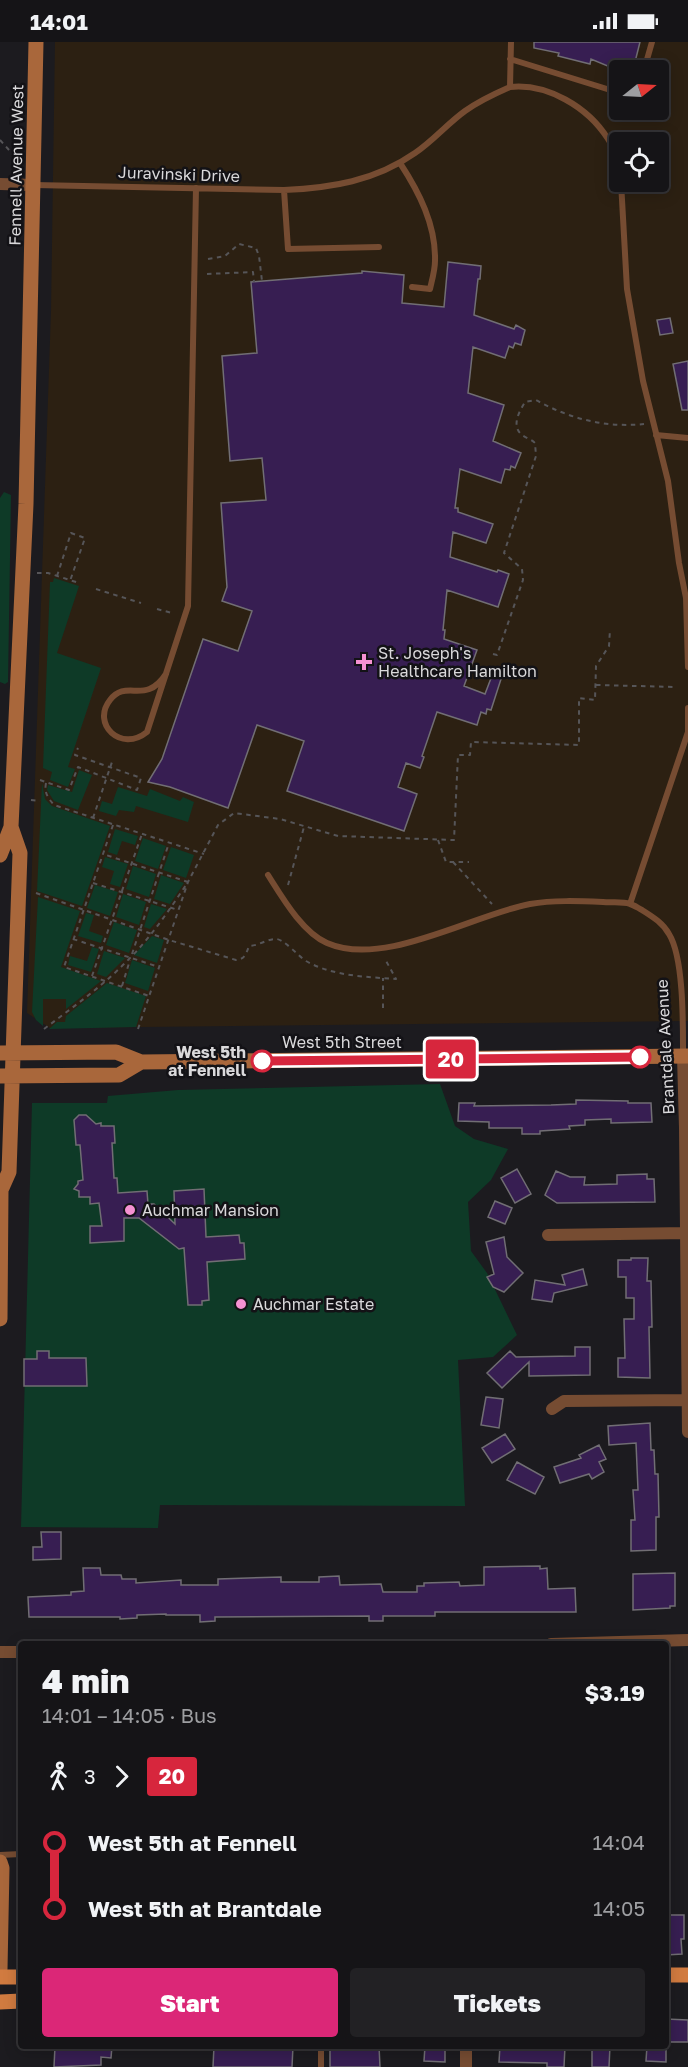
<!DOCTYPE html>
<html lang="en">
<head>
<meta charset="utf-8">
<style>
  :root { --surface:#151417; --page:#222124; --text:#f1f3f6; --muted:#9d9ea1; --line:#343336; --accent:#db2777 }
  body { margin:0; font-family:"Golos Text",sans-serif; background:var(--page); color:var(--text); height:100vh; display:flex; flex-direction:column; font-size:22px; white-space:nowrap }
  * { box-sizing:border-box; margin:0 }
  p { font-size:20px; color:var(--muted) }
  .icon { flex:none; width:33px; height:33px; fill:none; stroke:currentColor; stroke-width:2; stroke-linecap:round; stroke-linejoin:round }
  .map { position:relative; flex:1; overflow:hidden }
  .details { position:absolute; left:18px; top:1599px; width:651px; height:408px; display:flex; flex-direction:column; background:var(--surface); border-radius:6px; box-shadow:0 3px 15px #0003,0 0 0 2px var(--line) }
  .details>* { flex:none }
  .badge { padding:0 12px; border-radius:4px; font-size:21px; line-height:39px }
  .needle { width:39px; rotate:72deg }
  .fabs { position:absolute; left:609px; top:18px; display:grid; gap:12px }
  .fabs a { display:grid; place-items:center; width:60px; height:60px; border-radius:6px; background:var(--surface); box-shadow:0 3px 15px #0003,0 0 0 2px var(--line); font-size:30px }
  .map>.badge { position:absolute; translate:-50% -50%; box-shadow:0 0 0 3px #fff }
  .legs { display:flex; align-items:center; gap:9px; height:66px; padding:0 24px; font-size:20px }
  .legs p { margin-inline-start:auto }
  .head { display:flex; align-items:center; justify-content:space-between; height:102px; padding:0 24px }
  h1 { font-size:33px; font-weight:800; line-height:45px }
  .primary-button { display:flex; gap:12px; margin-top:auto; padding:12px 24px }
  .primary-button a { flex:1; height:69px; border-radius:6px; background:var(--accent); color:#fff; font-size:24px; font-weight:800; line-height:69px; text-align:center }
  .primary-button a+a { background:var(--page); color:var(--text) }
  ul { padding:0 24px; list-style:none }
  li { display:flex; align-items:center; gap:21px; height:66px; font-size:22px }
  li i { display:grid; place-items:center; width:9px; height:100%; margin:0 8px; background:currentColor }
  li i::after { content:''; width:15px; height:15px; margin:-8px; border:4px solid; border-radius:50%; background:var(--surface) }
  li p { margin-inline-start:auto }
  li:first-child i { background:linear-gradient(#0000 50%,currentColor 0) }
  li:last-child i { background:linear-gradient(currentColor 50%,#0000 0) }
  .status { display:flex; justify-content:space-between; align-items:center; height:42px; padding:0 30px; background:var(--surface); direction:ltr }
  .status svg { height:16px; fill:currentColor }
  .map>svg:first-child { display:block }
</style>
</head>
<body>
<div class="status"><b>14:01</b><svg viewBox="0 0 49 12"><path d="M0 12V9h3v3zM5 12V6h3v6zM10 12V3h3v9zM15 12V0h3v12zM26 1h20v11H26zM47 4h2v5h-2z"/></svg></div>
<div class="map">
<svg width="688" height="2025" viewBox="0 0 688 2025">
  <rect width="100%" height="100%" fill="#1c1b1f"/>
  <path fill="#2c2012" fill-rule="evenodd" d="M55 0H688V979L50 986 27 971 51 269ZM620 28H658V68H620ZM620 100H658V140H620Z"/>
  <path fill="#0e3a27" d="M4 450 11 453 8 640 5 642 0 640V456Z
    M54 536 79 544 57 611 101 626 68 725 75 727 68 745 50 738 52 730 43 726 50 540H53Z
    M79 728 92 733 78 768 54 759 47 748 48 743 72 750Z
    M42 741 45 757 52 764 110 784 82 864 37 849Z
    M118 745 147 754 150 747 180 759 183 755 194 760 188 780 136 764 134 770 119 768 116 774 99 769 102 759 112 762Z
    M115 787 138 794 135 803 122 799 117 813 108 810Z
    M143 796 166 804 158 827 135 819Z
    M171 805 194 813 186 836 163 828Z
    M105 815 128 822 120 845 110 842 114 829 102 825Z
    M133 824 156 832 149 855 126 847Z
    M161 833 184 841 170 862 154 857Z
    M95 843 118 850 110 874 87 866Z
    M123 852 146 860 139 883 116 875Z
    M38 855 80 869 61 925 101 939 66 967V957H43V984L36 978 32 970Z
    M151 862 167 867 150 887 144 885Z
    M86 871 94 873 89 889 103 894 101 901 78 894Z
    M114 880 137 888 129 911 106 903Z
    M152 894 164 898 157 921 134 913Z
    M92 905 99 907 91 930 68 923 70 914 87 919Z
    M104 909 125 916 106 935 97 932Z
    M132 918 155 926 148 949 125 941Z
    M107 941 146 954 136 985 49 987 57 980H65L66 974Z
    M440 1042 455 1084 474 1097 508 1107 491 1138 468 1160 471 1209 487 1231 517 1293 493 1315 458 1318 465 1464 160 1463 158 1486 21 1485 32 1061H107L108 1054 178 1048Z"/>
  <path fill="#371e52" stroke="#716e74" stroke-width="1.5" d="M534 0H640L634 24 621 21 610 25 591 17 590 22 558 14 559 11 534 6Z
    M448 220 481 224 480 237H478L474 273 514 287 516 283 525 288 521 303 515 301 513 306 509 304 505 316 473 305 468 351 504 363 493 399 521 411 515 426 511 424 510 428 505 427 501 441 460 427 455 466H458V470L493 482 486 501 453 490 450 515 497 530 498 528 509 532 498 565 447 548 443 588H445L444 597 477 608 464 644 485 652 493 631 502 634 491 668 487 667 486 672 481 670 477 683 437 670 422 714 424 715 420 726 406 721 398 745 417 752 404 789 287 749 304 699 257 683 228 766 170 745 148 740 162 717 203 597 238 609 252 569 222 559 227 545 221 461 266 458 262 416 230 419 222 314 257 311 251 240 362 231V229L404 233 402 261 444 265Z
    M670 276 673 291 660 293 657 278Z
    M688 319V368H682L673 322Z
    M576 1058 628 1059V1061H651L652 1080 611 1081V1077L585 1078V1083L569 1084 570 1087 540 1089V1092H522V1086H489V1080L458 1079 459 1061H475L474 1064 551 1063 576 1062Z
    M79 1073H86L96 1082 101 1081V1084H114L115 1101H112L114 1136H117L118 1151 147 1149 148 1162H154L175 1182 174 1149 204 1147 206 1195 239 1193 240 1201H244L245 1217 207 1220 209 1258 202 1259V1263H188L184 1206 179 1207 139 1176H124V1199L90 1201V1184H102L99 1161 90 1162V1155H79V1149L74 1147 78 1142V1139L83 1138 80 1103H76L74 1078Z
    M517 1127 531 1152 515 1161 501 1136Z
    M556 1129 570 1135H585L584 1143 617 1142V1133L647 1132V1137H654L655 1160 557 1161 545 1153Z
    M495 1159 512 1166 505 1182 488 1175Z
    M504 1195 507 1215 523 1231 504 1250 493 1245 487 1235 494 1232 486 1200Z
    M631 1216H648L647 1239H651L652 1285H649L650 1336 618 1335V1316H625L624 1277H634V1256H626V1235H618V1218H631Z
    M583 1227 587 1243 554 1251 552 1260 532 1257 535 1238 565 1243 562 1233Z
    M575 1305H590V1333L529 1334V1320L502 1346 487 1331 510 1309 516 1315 575 1314Z
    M37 1309H49V1316H86L87 1344H24V1317H37Z
    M486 1355 503 1357 499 1386 481 1383Z
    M650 1381 651 1408H654L655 1432H658L659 1475H656V1508L631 1509V1478H635L633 1448H638L636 1401 609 1403 608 1384Z
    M505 1392 515 1407 492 1421 482 1406Z
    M599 1403 606 1417 599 1420 604 1430 592 1437 589 1432 560 1441 554 1425 581 1416 579 1413Z
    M517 1420 544 1435 535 1452 507 1438Z
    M41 1490H61V1517L33 1518V1505H42Z
    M540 1524V1527L547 1526 548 1547 575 1546 576 1570H435V1574H383V1579H369V1574L215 1575V1579L200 1580V1573H166V1572L137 1573V1576L120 1577V1575H29L28 1555 71 1553V1550L84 1549 83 1526H100L101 1533H121L122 1537H136V1541L181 1538V1543H218V1537L281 1535V1540H319V1535L339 1534 340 1543 381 1542 383 1550H417V1544H424V1541L459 1540 460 1544 484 1543V1525Z
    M675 1531V1564H670V1566L633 1568V1532Z
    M668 1873H684V1897H681L682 1912 666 1913V1875Z
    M666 1977 688 1978V2000H666Z
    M55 2004H112L111 2016 101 2015V2023L54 2025Z
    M214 2004H293L292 2025H213Z
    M330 2004H379L380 2025H330Z
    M425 2004H445V2020L424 2019Z
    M500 2004H565L564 2025H547V2021L499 2020Z
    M592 2004H610L609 2025H592Z
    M647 2004H666V2020L646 2019Z"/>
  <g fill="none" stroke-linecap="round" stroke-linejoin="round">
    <path stroke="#565558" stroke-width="2" stroke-dasharray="4.5 4.5" stroke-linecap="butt" d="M0 98 18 118
      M208 217 225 214 239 202 256 206 259 214 262 239
      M207 232 253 230 254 240
      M37 531H48L79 541
      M57 534 71 491 85 496 70 539
      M96 547 141 561
      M157 567 172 571
      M493 612 497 613 523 538 522 527 504 511 536 414 535 401C531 397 526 396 522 393 511 384 519 370 525 360L536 358C570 377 606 386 644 382
      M596 643 677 645
      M40 738 69 748 78 725 137 748 141 736 75 713 78 706
      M46 741C44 751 48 756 54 763L204 812
      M31 758 40 759
      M93 776 113 717
      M113 783 64 925 149 954
      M438 798 446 820H469
      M453 820 492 862
      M93 841 178 868
      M288 843 304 785
      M36 851 169 898 236 918C245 917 246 912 249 904 258 904 267 897 276 897 284 897 298 914 306 919 332 934 367 935 396 937L385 917
      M73 897 159 925
      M132 912 169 801
      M92 934 142 792
      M122 944 130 918
      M383 966V936
      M44 987C73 965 103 944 129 917 152 894 170 867 188 840L103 812
      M138 987 188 840 218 783 234 771 280 777 338 794 454 798 458 713H470L471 700 579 703V656L595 658 596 624 609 604 610 587"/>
    <path stroke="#764c32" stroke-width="6" d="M510 17 620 51
      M644 28 652 0
      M510 45C547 41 588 65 608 97 613 104 616 114 620 122
      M400 121C419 150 436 183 435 219 435 228 432 238 430 247L412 245
      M621 140 627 247 643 339 668 439 679 521 686 556 688 625
      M34 143 284 148C331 146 375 139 415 111 433 99 447 82 465 69 479 59 494 52 510 45L511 0
      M284 148 288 207 379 205
      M656 393 688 396
      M166 632C145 664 127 636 110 658 91 682 121 711 147 690L188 564 196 146
      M268 833C282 855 302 890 327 901 384 926 472 873 530 862 553 858 579 859 603 860 611 861 622 859 630 862 634 863 638 866 642 868 653 875 663 881 669 892 684 916 683 984 683 1013
      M630 862 688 690V666
      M0 1813 21 1812
      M321 2004V2025"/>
    <path stroke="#764c32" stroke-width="12" d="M0 142 34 143
      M683 1014 685 1086 688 1390
      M548 1193 688 1191
      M552 1367 564 1359 687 1358
      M551 1602 688 1598
      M0 1610H21
      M466 2025V2004"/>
    <path stroke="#a9673b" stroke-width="15" d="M0 813 11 785 26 462 36 0
      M0 1011 116 1010 141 1020 688 1014
      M0 1034 119 1033 141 1020
      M0 1277 1 1148 9 1130 20 811 11 785
      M0 1820 2 1826 0 1927"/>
    <path stroke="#d17b40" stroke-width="15" d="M666 1933H688
      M0 1935H21
      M0 1960 21 1959"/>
  </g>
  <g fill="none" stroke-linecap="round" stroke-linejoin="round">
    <defs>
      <path id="line-1" d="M262 1019 640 1015"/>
    </defs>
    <use href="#line-1" stroke="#fff" stroke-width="14"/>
    <use href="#line-1" stroke="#d7263d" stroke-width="9"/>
  </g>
  <g fill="#f591d2" stroke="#131216" stroke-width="2">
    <path d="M361 611h6v6h6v6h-6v6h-6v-6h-6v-6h6z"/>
    <circle cx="130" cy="1168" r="6"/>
    <circle cx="241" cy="1262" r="6"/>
  </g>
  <g fill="#fff" stroke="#d7263d" stroke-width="3">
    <circle cx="640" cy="1015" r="10"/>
    <circle cx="262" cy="1019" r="10"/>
  </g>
  <g text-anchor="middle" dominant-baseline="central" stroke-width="5" stroke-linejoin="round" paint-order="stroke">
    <g font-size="16" fill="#dad9db" stroke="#131216">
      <text transform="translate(16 123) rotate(-89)">Fennell Avenue West</text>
      <text transform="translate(179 132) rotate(2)">Juravinski Drive</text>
      <text x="342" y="1000">West 5th Street</text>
      <text transform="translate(665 1005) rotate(-93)">Brantdale Avenue</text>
    </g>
    <g font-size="16" fill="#dad9db" stroke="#131216" text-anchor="start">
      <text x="378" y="611">St. Joseph's<tspan x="378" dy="18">Healthcare Hamilton</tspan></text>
      <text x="142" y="1168">Auchmar Mansion</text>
      <text x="253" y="1262">Auchmar Estate</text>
    </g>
    <g font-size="16" font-weight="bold" fill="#dad9db" stroke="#131216" text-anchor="end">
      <text x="246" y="1010">West 5th<tspan x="246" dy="18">at Fennell</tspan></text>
    </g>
  </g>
</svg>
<div class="fabs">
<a><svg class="needle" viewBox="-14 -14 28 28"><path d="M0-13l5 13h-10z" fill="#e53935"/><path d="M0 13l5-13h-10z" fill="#9d9ea1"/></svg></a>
<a><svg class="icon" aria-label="locate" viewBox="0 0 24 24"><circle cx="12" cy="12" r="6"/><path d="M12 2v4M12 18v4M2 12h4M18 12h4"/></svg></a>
</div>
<b class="badge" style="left:451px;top:1017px;background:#d7263d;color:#fff">20</b>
<section class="details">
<div class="head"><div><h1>4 min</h1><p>14:01 – 14:05 · Bus</p></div><b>$3.19</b></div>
<div class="legs"><svg class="icon" aria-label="walk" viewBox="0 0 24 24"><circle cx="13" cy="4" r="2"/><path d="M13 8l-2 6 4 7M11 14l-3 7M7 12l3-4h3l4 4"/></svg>3<svg class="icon" aria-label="forward" viewBox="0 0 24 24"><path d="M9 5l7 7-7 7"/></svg><b class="badge" style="background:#d7263d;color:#fff">20</b></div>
<ul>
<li><i style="color:#d7263d"></i><b>West 5th at Fennell</b><p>14:04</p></li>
<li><i style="color:#d7263d"></i><b>West 5th at Brantdale</b><p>14:05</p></li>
</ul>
<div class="primary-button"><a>Start</a><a>Tickets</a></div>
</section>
</div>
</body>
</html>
